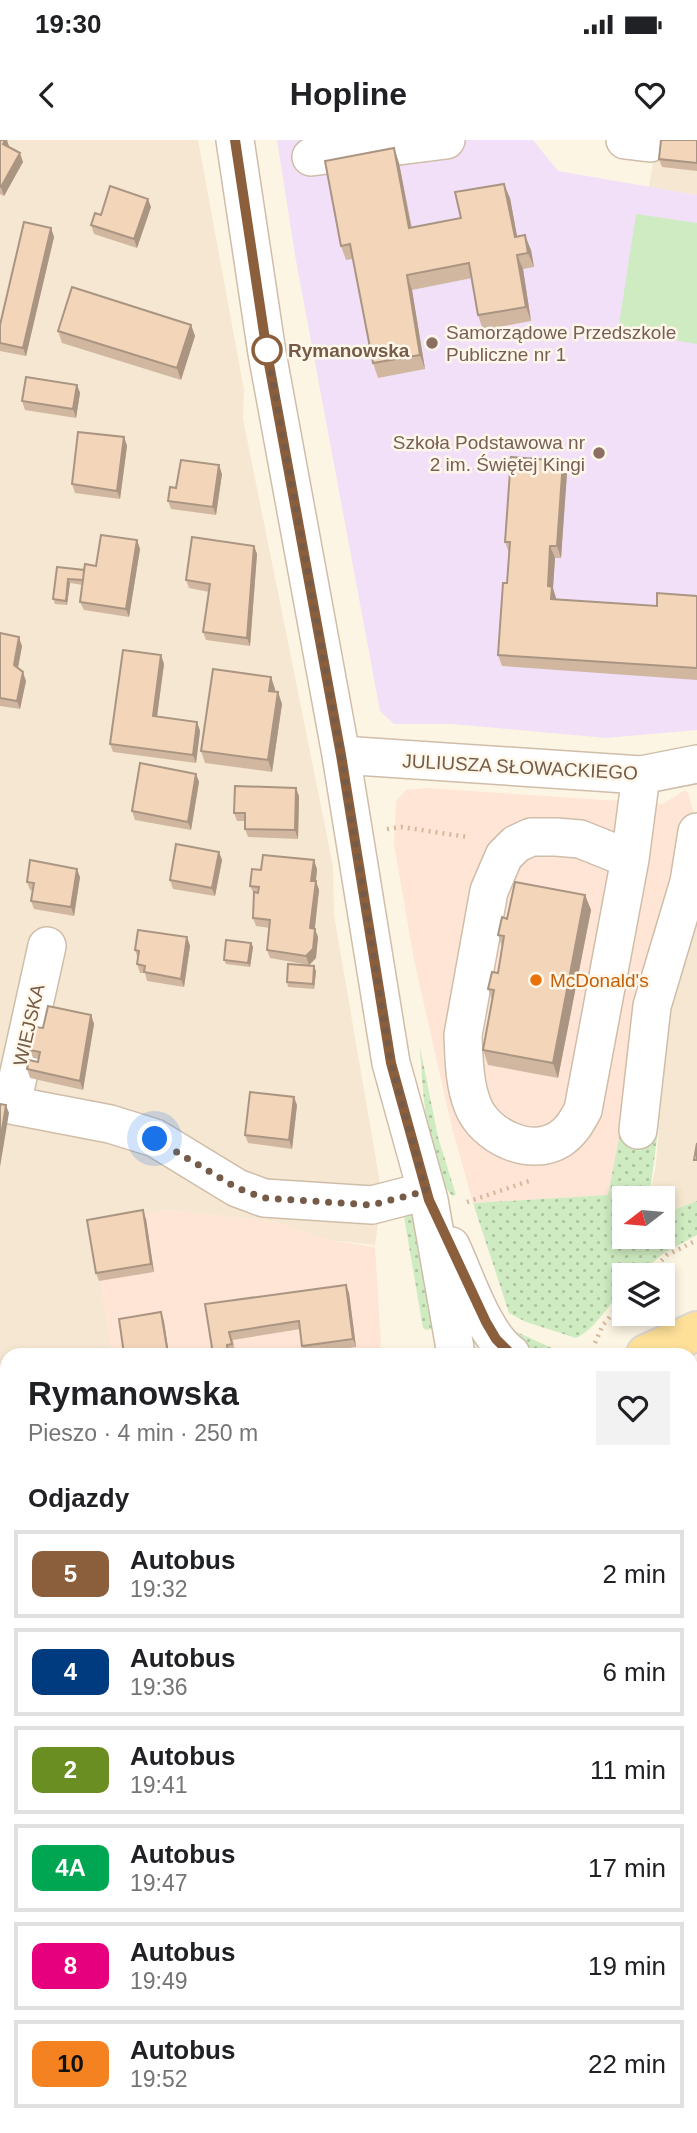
<!DOCTYPE html>
<html lang="pl">
<head>
<meta charset="utf-8">
<style>
  :root { --surface:#fff; --page:#f2f2f2; --text:#202124; --muted:#757577; --line:#e0e0e0 }
  body { margin:0; font-family:Arial,sans-serif; background:var(--page); color:var(--text); height:100vh; display:flex; flex-direction:column; font-size:26px; white-space:nowrap }
  * { box-sizing:border-box; margin:0 }
  p { font-size:23px; color:var(--muted) }
  .icon { flex:none; width:38px; height:38px; fill:none; stroke:currentColor; stroke-width:2; stroke-linecap:round; stroke-linejoin:round }
  .map { position:relative; flex:1; overflow:hidden }
  .sheet { position:absolute; left:0px; top:1208px; width:698px; height:786px; display:flex; flex-direction:column; background:var(--surface); border-radius:21px 21px 0 0; box-shadow:0 4px 10px #0003 }
  .sheet>* { flex:none }
  .badge { padding:0 14px; border-radius:10px; font-size:24px; line-height:46px }
  .needle { width:46px; rotate:254deg }
  .tools { position:absolute; left:612px; top:1046px; display:grid; gap:14px }
  .tools a { display:grid; place-items:center; width:63px; height:63px; border-radius:0px; background:var(--surface); box-shadow:0 4px 10px #0003; font-size:35px }
  .you { position:absolute; width:35px; height:35px; margin:-18px; border:5px solid #fff; border-radius:50%; background:#1a73e8; box-shadow:0 0 0 10px #1a73e833 }
  .map>.badge { position:absolute; translate:-50% -50%; box-shadow:0 0 0 4px #fff }
  h2 { padding:0 28px; font-size:26px; line-height:63px }
  .round { display:grid; place-items:center; flex:none; width:74px; height:74px; border-radius:0px; background:var(--page) }
  .head { display:flex; align-items:center; justify-content:space-between; height:119px; padding:0 28px }
  h1 { font-size:33px; font-weight:600; line-height:52px }
  ul { padding:0; list-style:none }
  li { display:flex; align-items:center; gap:21px; height:88px; margin:0 14px 10px; padding:0 14px; border:4px solid var(--line); border-radius:0px }
  li div { flex:1 }
  li b { display:block; font-size:26px }
  li em { font-style:normal }
  li .badge { min-width:77px; font-weight:700; text-align:center }
  .status { display:flex; justify-content:space-between; align-items:center; height:49px; padding:0 35px; background:var(--surface); direction:ltr }
  .status svg { height:19px; fill:currentColor }
  header { display:flex; justify-content:space-between; align-items:center; height:91px; padding:0 28px; background:var(--surface); font-size:32px; font-weight:600 }
  .map>svg:first-child { display:block }
</style>
</head>
<body>
<div class="status"><b>19:30</b><svg viewBox="0 0 49 12"><path d="M0 12V9h3v3zM5 12V6h3v6zM10 12V3h3v9zM15 12V0h3v12zM26 1h20v11H26zM47 4h2v5h-2z"/></svg></div>
<header><svg class="icon" aria-label="back" viewBox="0 0 24 24"><path d="M15 5l-7 7 7 7"/></svg>Hopline<svg class="icon" aria-label="heart" viewBox="0 0 24 24"><path d="M12 20l-8-8c-3-5 5-10 8-4 3-6 11-1 8 4z"/></svg></header>
<div class="map">
<svg width="697" height="1993" viewBox="0 0 697 1993">
  <defs>
    <pattern id="industrial-furrows" width="10" height="10" patternUnits="userSpaceOnUse" patternTransform="scale(1.75)"><rect width="10" height="10" fill="#ece6de"/><path d="M-1 1l2-2M0 10L10 0M9 11l2-2" fill="none" stroke="#c4beb6"/></pattern>
    <pattern id="grass-dots" width="8" height="8" patternUnits="userSpaceOnUse" patternTransform="scale(1.75)"><rect width="8" height="8" fill="#cfebc1"/><path d="M2 2h.1M6 6h.1" fill="none" stroke="#adc29f" stroke-width="1.8" stroke-linecap="round"/></pattern>
    <pattern id="cemetery-stones" width="16" height="16" patternUnits="userSpaceOnUse" patternTransform="scale(1.75)"><rect width="16" height="16" fill="#cfebc1"/><path d="M2 7V4a2 2 0 0 1 4 0v3zM10 15v-3a2 2 0 0 1 4 0v3z" fill="#adc29f"/></pattern>
  </defs>
  <rect width="100%" height="100%" fill="#fdf5e3"/>
  <path fill="#f5e7d1" d="M0 0H198L244 250 243 279 333 726 334 775 382 1055 375 1105 329 1100 271 1081 167 1070 92 1086 112 1214H7V1283L0 1280Z
    M657 0H697V55L649 47Z
    M697 753V1061L663 1074V1059H649L656 1025 670 856Z"/>
  <path fill="#fee5d6" d="M427 648 663 664 685 650 688 653 693 670 687 708 623 977 609 1055 473 1063 452 988 414 820 394 704 396 661 406 650Z
    M167 1070 271 1081 329 1100 375 1107 381 1204 377 1214H112L91 1086Z"/>
  <path fill="url(#industrial-furrows)" d="M697 1516V1993H639L638 1986H691V1517Z"/>
  <path fill="#f2e0f9" d="M277 0H533L558 31 697 55V590L606 598 452 584H394L380 571 295 115Z"/>
  <path fill="url(#grass-dots)" d="M420 907 438 997 456 1055 453 1056C427 1033 422 942 420 907Z
    M660 975 649 1059H625V1097H663V1074L697 1061V1095L664 1113 637 1136H625V1148C610 1163 594 1190 576 1198L526 1182 509 1173 473 1063 608 1055 623 977 644 981Z
    M403 1071 412 1074 441 1186 427 1190 423 1188Z
    M506 1187 554 1209 585 1214H535L527 1212Z"/>
  <path fill="url(#cemetery-stones)" d="M0 1486H7V1986H542L543 1993H0Z"/>
  <path fill="#cfebc1" d="M636 74 697 83V204L618 191Z"/>
  <g fill="none" stroke-linecap="round" stroke-linejoin="round">
    <defs>
      <path id="minor" d="M235 0 267 213 341 615 391 923 429 1060 456 1214
        M625 0 650 3
        M311 17 446 0
        M341 615 641 635 697 624
        M630 719 580 699 556 697H531L516 704 504 716 489 751 463 895C464 918 464 944 473 966 485 996 530 1018 560 999 571 992 577 981 583 970L630 719 641 635
        M0 963 110 984 155 998 237 1048 264 1058 372 1065 426 1051
        M12 964 47 806
        M638 990 652 866 689 742 697 692
        M451 1106C466 1138 483 1194 511 1214
        M691 1579 697 1578"/>
      <path id="major" d="M646 1214 697 1191
        M0 1316 7 1318
        M0 1352 7 1354
        M567 1986 568 1993
        M597 1986 599 1993"/>
    </defs>
    <use href="#minor" stroke="#cfbda9" stroke-width="40"/>
    <use href="#major" stroke="#ded8d3" stroke-width="42"/>
    <path stroke="#d8b89d" stroke-width="4.5" stroke-dasharray="2 5" stroke-linecap="butt" d="M387 689 401 687 468 697
      M467 1062 532 1040
      M647 1136 667 1115 697 1100
      M595 1203 603 1185 625 1159
      M0 1518 7 1519
      M0 1689 7 1690
      M0 1871 7 1872
      M88 1993 89 1986"/>
    <use href="#minor" stroke="#fff" stroke-width="37"/>
    <use href="#major" stroke="#fee099" stroke-width="38"/>
  </g>
  <path fill="#d1b7a0" d="M0 0 9 6V7L23 22 4 56 0 54Z
    M697 0V31L662 27 659 19Z
    M394 8 399 23 412 88 461 78 510 58 517 97 531 110 534 127 523 129 531 181 483 190 478 175 472 138 412 150 425 229 378 238 373 223 353 119 346 120 341 106Z
    M151 67 137 108 94 94 91 85 101 75Z
    M51 88 54 97 26 216 0 211V185Z
    M191 185 195 196 181 240 62 203 58 191Z
    M77 245 80 253 76 278 25 270 22 261Z
    M124 297 127 306 120 359 75 353 72 344Z
    M563 321 567 333 561 418H555L553 448 556 460 657 466 697 456V540L502 526 498 515 507 443 509 413 505 402Z
    M222 334 216 375 171 369 168 361 176 348Z
    M137 400 140 409 129 477 84 470 80 462 83 445 70 443 67 465 55 464 53 459 57 427 84 430 96 426Z
    M254 406 257 414 250 506 206 500 203 492 209 452 189 448 186 440Z
    M0 493 22 506 18 528 26 541 20 569 0 566Z
    M161 515 164 524 157 576 197 582 200 591 196 623 113 612 110 604Z
    M271 537 275 549V551L278 552 282 564 272 632 205 623 201 611Z
    M196 634 199 642 191 690 135 680 132 671Z
    M299 656 298 699 248 697 245 689V681H237L234 673Z
    M219 712 222 720 215 756 173 749 170 740Z
    M317 729 316 741 319 750 314 789 318 797 316 818 309 825 270 818 267 810 270 788 256 786 253 778 254 754 250 746 261 730Z
    M80 737 74 776 34 769 31 761 33 751 30 750 27 742Z
    M585 755 591 770 558 938 488 925 483 910 492 860 488 849 498 833 502 807 498 795 507 779Z
    M187 797 190 806 184 847 147 841 145 833H140L137 824 138 819 135 810Z
    M251 803 253 807 250 827 226 824 224 820Z
    M316 831 314 849 288 847 287 842Z
    M91 875 94 884 83 950 30 938 27 929 38 922V919L33 918 30 910 43 888Z
    M297 965 292 1009 248 1003 245 995Z
    M146 1079 154 1132 99 1141 96 1133Z
    M346 1145 349 1153 356 1207 305 1214 302 1206 300 1189 233 1200 235 1213H230V1214H213L205 1164Z
    M691 1606 697 1607V1665L691 1666Z
    M697 1699V1744L691 1745V1700Z
    M697 1935V1993H688L686 1986Z"/>
  <path fill="#aa9582" d="M5 0H7L9 6 6 12 3 4Z
    M394 8 399 23 414 103 409 88Z
    M20 13 23 22 4 56 1 47Z
    M504 44 510 58 520 112 515 97Z
    M148 59 151 67 137 108 134 99Z
    M51 88 54 97 26 216 23 208Z
    M525 95 531 110 534 127 528 113Z
    M517 115 523 129 531 181 526 167Z
    M407 135 412 150 425 229 420 215Z
    M191 185 195 196 181 240 177 228Z
    M77 245 80 253 76 278 73 269Z
    M124 297 127 306 120 359 117 351Z
    M563 321 567 333 561 418 557 406Z
    M219 325 222 334 216 375 213 367Z
    M137 400 140 409 129 477 126 469Z
    M254 406 257 414 250 506 247 498Z
    M550 406 555 418 553 448 556 458 555 471 548 446Z
    M68 439 70 443 67 465 66 461Z
    M19 497 22 506 17 533 14 525Z
    M161 515 164 524 156 584 153 576Z
    M23 532 26 541 20 569 17 561Z
    M271 537 275 549 273 562 269 551Z
    M278 552 282 564 272 632 268 620Z
    M197 582 200 591 196 623 193 615Z
    M196 634 199 642 191 690 188 682Z
    M296 648 299 656 298 699 295 690Z
    M219 712 222 720 215 756 212 748Z
    M314 720 317 729 315 749 311 741Z
    M77 729 80 737 74 776 71 767Z
    M316 741 319 750 314 797 310 788Z
    M585 755 591 770 558 938 553 923Z
    M315 789 318 797 316 818 309 825 306 816Z
    M187 797 190 806 184 847 181 839Z
    M251 803 253 807 250 827 248 823Z
    M314 826 316 831 314 849 313 844Z
    M91 875 94 884 83 950 80 941Z
    M294 957 297 965 292 1009 289 1000Z
    M6 965 9 973 0 1027V1002Z
    M143 1070 146 1079 154 1132 151 1124Z
    M346 1145 349 1153 356 1207 353 1199Z
    M161 1172 164 1181 169 1214H168Z
    M693 1533 695 1538 691 1542V1536Z"/>
  <path fill="#f3d5ba" stroke="#aa9582" stroke-width="2" d="M0 0H5L3 4 20 13 1 47H0Z
    M661 0H697V23L659 19Z
    M394 8 409 88 461 78 455 52 504 44 515 97 525 95 528 113 517 115 526 167 478 175 469 123 407 135 420 215 373 223 350 104 341 106 325 21Z
    M110 46 148 59 134 99 91 85 95 73 101 75Z
    M24 82 51 88 23 208 0 203V185Z
    M72 147 191 185 177 228 58 191Z
    M26 237 77 245 73 269 22 261Z
    M78 292 124 297 117 351 72 344Z
    M511 317 563 321 557 406H550L548 446 552 447 551 459 657 466V453L697 456V528L498 515 503 443H507L510 402H505Z
    M181 320 219 325 213 367 168 361 170 347 176 348Z
    M101 395 137 400 126 469 80 462 85 424 96 426Z
    M192 397 254 406 247 498 203 492 210 444 186 440Z
    M57 427 84 430 83 440 68 439 66 461 53 459Z
    M0 493 19 497 14 525 23 532 17 561 0 558Z
    M123 510 161 515 153 576 197 582 193 615 110 604Z
    M213 529 271 537 269 551 278 552 268 620 201 611Z
    M140 623 196 634 188 682 132 671Z
    M235 646 296 648 295 690 245 689V673H234Z
    M176 704 219 712 212 748 170 740Z
    M263 715 314 720 311 741H316L310 788 315 789 313 809 306 816 267 810 270 780 253 778 254 752 258 753 259 747 250 746 252 729 261 730Z
    M30 720 77 729 71 767 31 761 34 743 27 742Z
    M515 742 585 755 553 923 483 910 494 850 488 849 492 832 498 833 504 796 498 795 502 777 507 779Z
    M138 790 187 797 181 839 144 832 145 826 137 824 139 811 135 810Z
    M226 800 251 803 248 823 224 820Z
    M288 824 314 826 313 844 287 842Z
    M48 866 91 875 80 941 27 929 29 920 38 922 40 912 30 910 36 887 43 888Z
    M250 952 294 957 289 1000 245 995Z
    M0 964 6 965 0 1002Z
    M697 1003V1020H694Z
    M143 1070 151 1124 96 1133 87 1080Z
    M346 1145 353 1199 302 1206 299 1181 229 1192 232 1204 227 1205 228 1214H213L205 1164Z
    M161 1172 168 1214H124L119 1179Z
    M696 1605 697 1656 691 1657V1606Z
    M697 1699V1731L691 1732V1700Z
    M697 1935V1986L687 1988 686 1986H691V1937Z"/>
  <g fill="none" stroke-linecap="round" stroke-linejoin="round">
    <defs>
      <path id="line" d="M235 0 267 213 341 615 391 923 429 1060 486 1182 496 1199 511 1214"/>
    </defs>
    <use href="#line" stroke="#fff" stroke-width="16"/>
    <use href="#line" stroke="#8b5e3c" stroke-width="10"/>
    <path stroke="#765c48" stroke-width="7" stroke-dasharray="0 12.6" d="M155 999 237 1048 264 1058 372 1065 426 1051 391 923 341 615 267 210"/>
  </g>
  <g fill="#8d6e63" stroke="#fff8ea" stroke-width="2.5">
    <circle cx="432" cy="203" r="7"/>
    <circle cx="599" cy="313" r="7"/>
  </g>
  <circle fill="#fff" stroke="#8b5e3c" stroke-width="3.5" cx="267" cy="210" r="14"/>
  <circle fill="#e8710a" stroke="#fff8ea" stroke-width="2.5" cx="536" cy="840" r="7"/>
  <g text-anchor="middle" dominant-baseline="central" stroke-width="5" stroke-linejoin="round" paint-order="stroke">
    <g font-size="19" fill="#785e54" stroke="#fff8ea" text-anchor="start">
      <text x="446" y="192">Samorządowe Przedszkole<tspan x="446" dy="22">Publiczne nr 1</tspan></text>
      <text x="585" y="302" text-anchor="end">Szkoła Podstawowa nr<tspan x="585" dy="22">2 im. Świętej Kingi</tspan></text>
    </g>
    <g font-size="19" font-weight="bold" fill="#765c48" stroke="#fff8ea" text-anchor="start">
      <text x="288" y="210">Rymanowska</text>
    </g>
    <g font-size="19" fill="#765c48" stroke="#fff8ea">
      <text transform="translate(520 627) rotate(3)">JULIUSZA SŁOWACKIEGO</text>
      <text transform="translate(29 885) rotate(-77)">WIEJSKA</text>
    </g>
    <g font-size="19" fill="#c56008" stroke="#fff8ea" text-anchor="start">
      <text x="550" y="840">McDonald's</text>
    </g>
  </g>
</svg>
<div class="tools">
<a><svg class="needle" viewBox="-14 -14 28 28"><path d="M0-13l5 13h-10z" fill="#e53935"/><path d="M0 13l5-13h-10z" fill="#757577"/></svg></a>
<a><svg class="icon" aria-label="layers" viewBox="0 0 24 24"><path d="M12 4l9 5-9 5-9-5zM3 14l9 5 9-5"/></svg></a>
</div>
<div class="you" style="left:155px;top:999px"></div>
<section class="sheet">
<div class="head"><div><h1>Rymanowska</h1><p>Pieszo · 4 min · 250 m</p></div><a class="round"><svg class="icon" aria-label="heart" viewBox="0 0 24 24"><path d="M12 20l-8-8c-3-5 5-10 8-4 3-6 11-1 8 4z"/></svg></a></div>
<h2>Odjazdy</h2>
<ul>
<li><span class="badge" style="background:#8b5e3c;color:#fff">5</span><div><b>Autobus</b><p>19:32</p></div><em>2 min</em></li>
<li><span class="badge" style="background:#003b80;color:#fff">4</span><div><b>Autobus</b><p>19:36</p></div><em>6 min</em></li>
<li><span class="badge" style="background:#6b8e23;color:#fff">2</span><div><b>Autobus</b><p>19:41</p></div><em>11 min</em></li>
<li><span class="badge" style="background:#00a651;color:#fff">4A</span><div><b>Autobus</b><p>19:47</p></div><em>17 min</em></li>
<li><span class="badge" style="background:#e6007e;color:#fff">8</span><div><b>Autobus</b><p>19:49</p></div><em>19 min</em></li>
<li><span class="badge" style="background:#f58220;color:#111">10</span><div><b>Autobus</b><p>19:52</p></div><em>22 min</em></li>
</ul>
</section>
</div>
</body>
</html>
